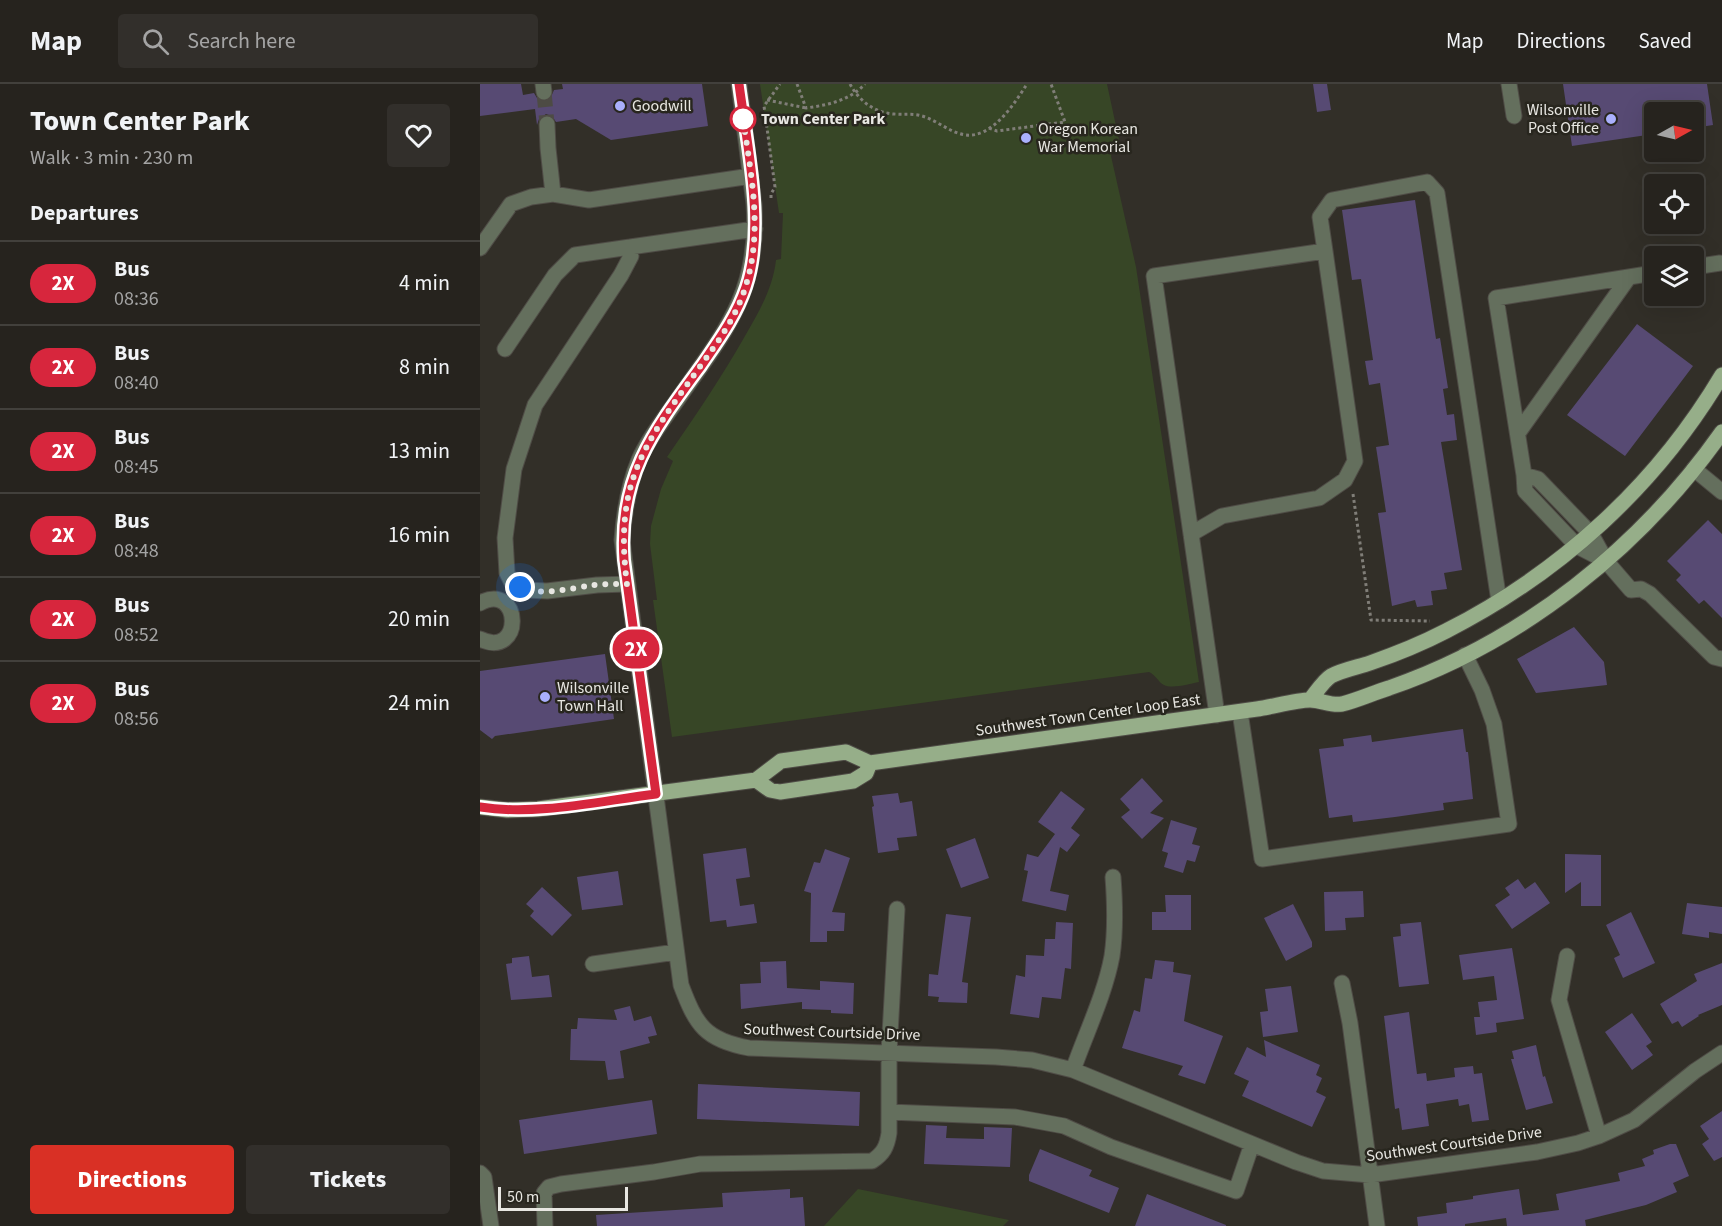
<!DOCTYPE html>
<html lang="en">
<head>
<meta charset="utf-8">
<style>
  :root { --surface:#26231e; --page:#322f2b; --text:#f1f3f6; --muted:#a4a4a4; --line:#42403c; --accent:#d93025 }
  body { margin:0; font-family:"Source Sans 3",sans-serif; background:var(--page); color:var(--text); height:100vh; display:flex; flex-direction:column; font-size:22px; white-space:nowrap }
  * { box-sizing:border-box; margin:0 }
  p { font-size:20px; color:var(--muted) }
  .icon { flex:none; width:33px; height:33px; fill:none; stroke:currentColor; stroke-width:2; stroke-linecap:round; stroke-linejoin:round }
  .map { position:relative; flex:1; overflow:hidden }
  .sheet { display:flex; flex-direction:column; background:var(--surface); width:480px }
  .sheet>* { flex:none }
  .badge { padding:0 12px; border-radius:20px; font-size:21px; line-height:39px }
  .needle { width:39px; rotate:82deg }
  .controls { position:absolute; left:1164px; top:18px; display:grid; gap:12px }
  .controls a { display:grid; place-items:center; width:60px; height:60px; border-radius:6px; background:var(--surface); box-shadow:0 6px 24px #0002,0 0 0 2px var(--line); font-size:30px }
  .scale { position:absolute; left:18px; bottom:15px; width:130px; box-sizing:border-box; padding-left:6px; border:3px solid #e8e7e2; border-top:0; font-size:16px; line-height:21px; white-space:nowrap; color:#e8e7e2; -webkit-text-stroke:4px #28261e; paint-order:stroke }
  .you { position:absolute; width:30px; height:30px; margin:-15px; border:4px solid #fff; border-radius:50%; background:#1a73e8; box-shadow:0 0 0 9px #1a73e833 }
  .map>.badge { position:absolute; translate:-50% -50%; box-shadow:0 0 0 3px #fff }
  h2 { padding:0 30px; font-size:22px; line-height:54px }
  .round { display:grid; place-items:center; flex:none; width:63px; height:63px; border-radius:6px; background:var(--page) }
  .summary { display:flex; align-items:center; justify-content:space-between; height:102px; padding:0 30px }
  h1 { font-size:28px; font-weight:800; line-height:45px }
  .primary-button { display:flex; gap:12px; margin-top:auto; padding:12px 30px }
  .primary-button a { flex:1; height:69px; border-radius:6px; background:var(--accent); color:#fff; font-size:24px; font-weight:800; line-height:69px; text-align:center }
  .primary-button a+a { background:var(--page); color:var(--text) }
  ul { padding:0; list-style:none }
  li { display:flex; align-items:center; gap:18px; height:84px; padding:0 30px; border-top:2px solid var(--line) }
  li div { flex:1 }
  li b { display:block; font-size:22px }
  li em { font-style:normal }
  li .badge { min-width:66px; font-weight:700; text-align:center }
  header { display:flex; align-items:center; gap:36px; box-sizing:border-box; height:84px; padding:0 30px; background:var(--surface); border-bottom:2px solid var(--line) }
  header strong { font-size:28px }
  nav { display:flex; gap:33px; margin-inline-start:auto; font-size:21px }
  .search { width:420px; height:54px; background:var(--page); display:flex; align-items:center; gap:15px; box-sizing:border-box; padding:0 21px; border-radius:6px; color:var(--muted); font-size:22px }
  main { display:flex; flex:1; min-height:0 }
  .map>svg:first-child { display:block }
</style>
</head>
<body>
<header>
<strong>Map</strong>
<div class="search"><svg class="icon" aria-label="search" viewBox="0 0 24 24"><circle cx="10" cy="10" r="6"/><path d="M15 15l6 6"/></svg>Search here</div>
<nav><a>Map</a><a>Directions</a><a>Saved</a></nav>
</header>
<main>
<section class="sheet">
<div class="summary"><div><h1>Town Center Park</h1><p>Walk · 3 min · 230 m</p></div><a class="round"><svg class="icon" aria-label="heart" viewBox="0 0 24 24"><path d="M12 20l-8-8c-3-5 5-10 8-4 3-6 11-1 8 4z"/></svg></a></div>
<h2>Departures</h2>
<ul>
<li><span class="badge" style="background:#d7263d;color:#fff">2X</span><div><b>Bus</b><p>08:36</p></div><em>4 min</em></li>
<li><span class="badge" style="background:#d7263d;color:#fff">2X</span><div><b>Bus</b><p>08:40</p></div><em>8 min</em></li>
<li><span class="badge" style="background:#d7263d;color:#fff">2X</span><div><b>Bus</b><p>08:45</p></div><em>13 min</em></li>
<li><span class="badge" style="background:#d7263d;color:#fff">2X</span><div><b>Bus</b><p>08:48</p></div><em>16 min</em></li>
<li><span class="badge" style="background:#d7263d;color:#fff">2X</span><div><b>Bus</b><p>08:52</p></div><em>20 min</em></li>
<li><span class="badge" style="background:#d7263d;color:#fff">2X</span><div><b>Bus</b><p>08:56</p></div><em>24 min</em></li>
</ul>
<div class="primary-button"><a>Directions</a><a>Tickets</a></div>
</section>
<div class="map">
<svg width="1242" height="1142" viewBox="0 0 1242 1142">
  <rect width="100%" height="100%" fill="#322f28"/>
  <path fill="#374626" d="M280 0H627L639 56 631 72 656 183 719 598C710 600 692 605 684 601 678 598 676 591 669 588L192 653 173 516H177L170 460 171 442 181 405 193 377 187 373C214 334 241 294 265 252 279 228 293 204 296 176L301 175 303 129H299Z
    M378 1105 529 1136 523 1142H344Z"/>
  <path fill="#574a73" d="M0 0H41L43 11 54 9 57 14 65 18 70 15 74 6 83 5 82 0H222L228 42 131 56 96 35 76 38 72 32 66 30 59 35 57 41 55 25 0 32Z
    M833 0H847L851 26 837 28Z
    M1083 0H1227L1233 41 1214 44V28H1174V50L1092 62Z
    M935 116 956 255 960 254 968 304 963 305 967 331 974 330 977 356 961 358 982 486 964 489 967 505 951 507 953 521 937 523 935 516 912 522 898 429 906 428 896 363 909 361 900 299 889 301 885 277 893 276 881 195 872 196 862 126Z
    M1157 240 1213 282 1145 372 1087 331Z
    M1228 436 1242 450V534L1224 516 1219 520 1196 496 1201 491 1187 477Z
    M1094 543 1124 578 1127 601 1056 609 1037 575Z
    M125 570 134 635 15 652 12 655 0 646V587Z
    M983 645 986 668H988L993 715 963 719 964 726 915 733 873 738 872 731 849 734 839 665 864 662 863 655 891 651 892 658Z
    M662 694 683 717 670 729 684 734 662 755 641 733 650 726 640 715Z
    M581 707 605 725 591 744 600 751 587 768 580 763 570 807 589 811 586 827 542 817 548 787 544 786 547 770 558 773 575 750 558 738Z
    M418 709 420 719 432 717 437 752 417 754 419 766 398 769 392 723 394 722 392 712Z
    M691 736 717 744 712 760 720 762 715 778 707 776 703 789 684 783 688 769 682 767Z
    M495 754 509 794 481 804 466 765Z
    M266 764 270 793 256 795 260 822 274 820 277 839 247 843 246 836 230 838 223 770Z
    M345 765 370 774 352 828 365 829 364 847H347V858H330L331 809 324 807 334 778 340 779Z
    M1085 770 1121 771V822H1101V798L1085 809Z
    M138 787 143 821 102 826 97 793Z
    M1038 795 1045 805 1055 798 1070 819 1032 845 1015 821 1030 811 1025 804Z
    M62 803 92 831 72 852 50 832 54 827 46 820Z
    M883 807 884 833 865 834 866 846 845 847 844 808Z
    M685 811H711V846H672V828H686Z
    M1207 819 1242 823V850L1229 848V854L1202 850Z
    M813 820 832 858V863L806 877 784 834Z
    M1151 828 1175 879 1143 894 1134 874 1140 871 1126 841Z
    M466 830 491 833 482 898 488 899 487 919 458 918 459 913 448 912 449 890 458 891Z
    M576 838 593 839 591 885 585 884 581 915 562 913 559 934 530 930 536 891 545 893 546 871 564 872 565 855H575Z
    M941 838 949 900 919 903 913 853 921 852 920 840Z
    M1032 864 1044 935 1016 939 1017 948 996 951 994 933H1000L998 918 1017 916 1014 892 983 896 979 871Z
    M49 872 52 893 69 891 72 913 31 916 26 880 32 879V874Z
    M675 876 694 878 693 888 711 891 704 937 743 952 725 1000 698 991 703 982 642 964 654 926 660 928 665 894 672 895Z
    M306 877 307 904 340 906V897L374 899 373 930 351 929V926L322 925V918L261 925 260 900 281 899 280 878Z
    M1242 879V921L1218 931 1219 932 1202 943 1198 937 1192 940 1180 920 1217 897 1214 890Z
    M811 902 818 948 783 953 780 928 788 927 785 905Z
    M150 922 154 937 171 932 177 951 168 953 170 959 140 967 144 994 128 996 125 977 90 976 91 945H97L98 934 137 936 134 926Z
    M929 928 937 990 946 989 947 997 975 993 974 984 993 982 994 990 1002 989 1009 1036 992 1038 989 1020 979 1022 978 1015 946 1020 949 1042 922 1046 919 1024 915 1025 904 932Z
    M1152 929 1172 958 1166 962 1173 971 1152 986 1125 948Z
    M784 956 840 981 836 991 842 994 836 1008 846 1013 832 1043 762 1012 769 997 754 990 767 963 786 973Z
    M1056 961 1063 993 1065 992 1073 1019 1046 1026 1031 975H1034L1032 967Z
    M218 1000 380 1008 379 1042 217 1035Z
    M172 1016 177 1050 44 1070 39 1036Z
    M1242 1027V1073L1234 1077 1222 1060 1229 1055 1220 1042Z
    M446 1041 467 1042 466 1054 504 1055V1043L532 1044 530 1083 444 1080Z
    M1190 1060H1196L1209 1092 1193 1099 1197 1108 1166 1121 1105 1136 1106 1142H1027L1026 1134 985 1140V1142H938L937 1133 967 1129 966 1119 993 1115V1112L1039 1105 1043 1131 1079 1126 1076 1110 1140 1097 1138 1089 1165 1082 1162 1075 1174 1070 1173 1066Z
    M560 1065 612 1086 609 1092 639 1104 629 1129 549 1097V1091Z
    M310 1105V1114L323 1113 325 1142H117L116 1131 243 1123 242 1109Z
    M667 1110 746 1141V1142H655Z"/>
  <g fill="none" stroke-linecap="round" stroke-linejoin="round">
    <path stroke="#4d4b44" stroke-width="15" stroke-dasharray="15 8" stroke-linecap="butt" d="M64 8 67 40"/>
    <defs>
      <path id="minor" d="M63 0 64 8
        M259 0 274 120C280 212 242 251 193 322 181 339 167 357 159 376 148 402 144 429 142 456L201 901C216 941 225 956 269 964L516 973 552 976 593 986 816 1078 843 1087 890 1091 1057 1068 1098 1059 1119 1052 1154 1036 1215 987 1242 969
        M1029 0 1034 32
        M67 40 68 64 73 110
        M0 164 31 120 51 113 73 110 109 116 271 92
        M845 167 840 133 852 116 947 98 957 109 1019 517
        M1214 183 1240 179
        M25 265 75 191 95 171 275 145
        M1038 349 1149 193
        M1214 385 1242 408
        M1044 391 1058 395 1111 450 1126 477 1151 506 1161 505 1170 510 1234 573 1242 575
        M711 450 742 432 839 414 865 396 875 377 845 167 674 192 737 631
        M1126 477 1097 462 1045 407 1044 391 1016 214 1174 189
        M147 500 117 501 67 507 47 506 32 499 27 489 25 454 34 385 55 321 141 191 151 172 150 163
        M0 519C42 497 44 576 0 555
        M760 628 782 775 1029 740 1014 640 1002 606 985 571
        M1087 872 1079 916 1119 1052
        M113 880 196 868
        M862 899 870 939 897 1142
        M593 986C606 949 625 910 632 872 636 845 635 820 633 793
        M409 1028 535 1033 584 1042 631 1063 756 1107 772 1060
        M0 1089 4 1093 11 1142
        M65 1142 64 1109 69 1103 81 1100 174 1088 220 1080 392 1077C403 1070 407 1063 409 1049V968L417 825"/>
      <path id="major" d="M830 616C836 609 843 597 851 592 862 586 878 583 890 579 916 570 941 560 966 547 1080 489 1176 402 1242 291
        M276 696 290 706 300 708 373 697 386 689 390 679
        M0 723 27 726 58 725 276 696 301 677 366 668 390 679 777 625C792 623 816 616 830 616 841 616 851 622 862 620 878 616 893 609 909 604 1043 558 1161 463 1242 348"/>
    </defs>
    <use href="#minor" stroke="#4f4c46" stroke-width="17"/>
    <use href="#major" stroke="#4f4c46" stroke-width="17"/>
    <path stroke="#807e78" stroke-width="3" stroke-dasharray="3 3" stroke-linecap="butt" d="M317 0 326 24C347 21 369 17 385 0
      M370 0C379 17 395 29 414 30 424 31 433 29 442 32 463 38 479 59 503 48 522 39 536 17 547 0
      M287 16 326 24
      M509 44 517 47 585 38 571 0
      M291 114V110L295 103 284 22 300 0
      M873 410 891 536 950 537"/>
    <use href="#minor" stroke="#646f5d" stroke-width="15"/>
    <use href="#major" stroke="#96ae89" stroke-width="15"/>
  </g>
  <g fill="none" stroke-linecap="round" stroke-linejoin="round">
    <defs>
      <path id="line" d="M0 723C56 732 119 717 176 710L144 476C138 392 174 346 221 282 238 257 256 233 266 203 286 144 267 62 259 0"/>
    </defs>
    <use href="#line" stroke="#fff" stroke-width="14"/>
    <use href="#line" stroke="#d7263d" stroke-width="9"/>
    <path stroke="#e8e7e2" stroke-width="6" stroke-dasharray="0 10.8" d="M40 503C61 513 91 504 114 501 125 500 136 500 147 500 134 399 163 362 219 284 238 258 257 232 266 201 283 147 271 90 263 35"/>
  </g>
  <g fill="#aab0fc" stroke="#28261e" stroke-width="2">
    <circle cx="140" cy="22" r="6"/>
    <circle cx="1131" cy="35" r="6"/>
    <circle cx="546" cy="54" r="6"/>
    <circle cx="65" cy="613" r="6"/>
  </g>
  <circle fill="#fff" stroke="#d7263d" stroke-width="3" cx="263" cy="35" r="12"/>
  <g text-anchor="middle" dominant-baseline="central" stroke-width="5" stroke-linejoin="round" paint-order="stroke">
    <g font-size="16" fill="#e8e7e2" stroke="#28261e" text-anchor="start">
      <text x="152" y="22">Goodwill</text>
      <text x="1119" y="26" text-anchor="end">Wilsonville<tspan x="1119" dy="18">Post Office</tspan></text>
      <text x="558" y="45">Oregon Korean<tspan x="558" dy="18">War Memorial</tspan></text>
      <text x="77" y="604">Wilsonville<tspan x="77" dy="18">Town Hall</tspan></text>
    </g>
    <g font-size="16" font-weight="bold" fill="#e8e7e2" stroke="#28261e" text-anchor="start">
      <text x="281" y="35">Town Center Park</text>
    </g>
    <g font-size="16" fill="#e8e7e2" stroke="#28261e">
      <text transform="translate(608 631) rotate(-8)">Southwest Town Center Loop East</text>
      <text transform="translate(352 948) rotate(2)">Southwest Courtside Drive</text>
      <text transform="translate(974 1060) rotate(-8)">Southwest Courtside Drive</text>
    </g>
  </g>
</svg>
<div class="controls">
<a><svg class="needle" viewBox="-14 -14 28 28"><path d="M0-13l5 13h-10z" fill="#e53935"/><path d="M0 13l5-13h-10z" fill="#a4a4a4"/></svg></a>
<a><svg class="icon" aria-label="locate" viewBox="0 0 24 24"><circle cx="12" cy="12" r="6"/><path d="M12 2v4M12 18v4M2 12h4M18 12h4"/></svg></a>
<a><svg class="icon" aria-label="layers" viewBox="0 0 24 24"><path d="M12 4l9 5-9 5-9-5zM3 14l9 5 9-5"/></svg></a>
</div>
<div class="scale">50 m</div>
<div class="you" style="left:40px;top:503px"></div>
<b class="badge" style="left:156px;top:565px;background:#d7263d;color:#fff">2X</b>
</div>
</main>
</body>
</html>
